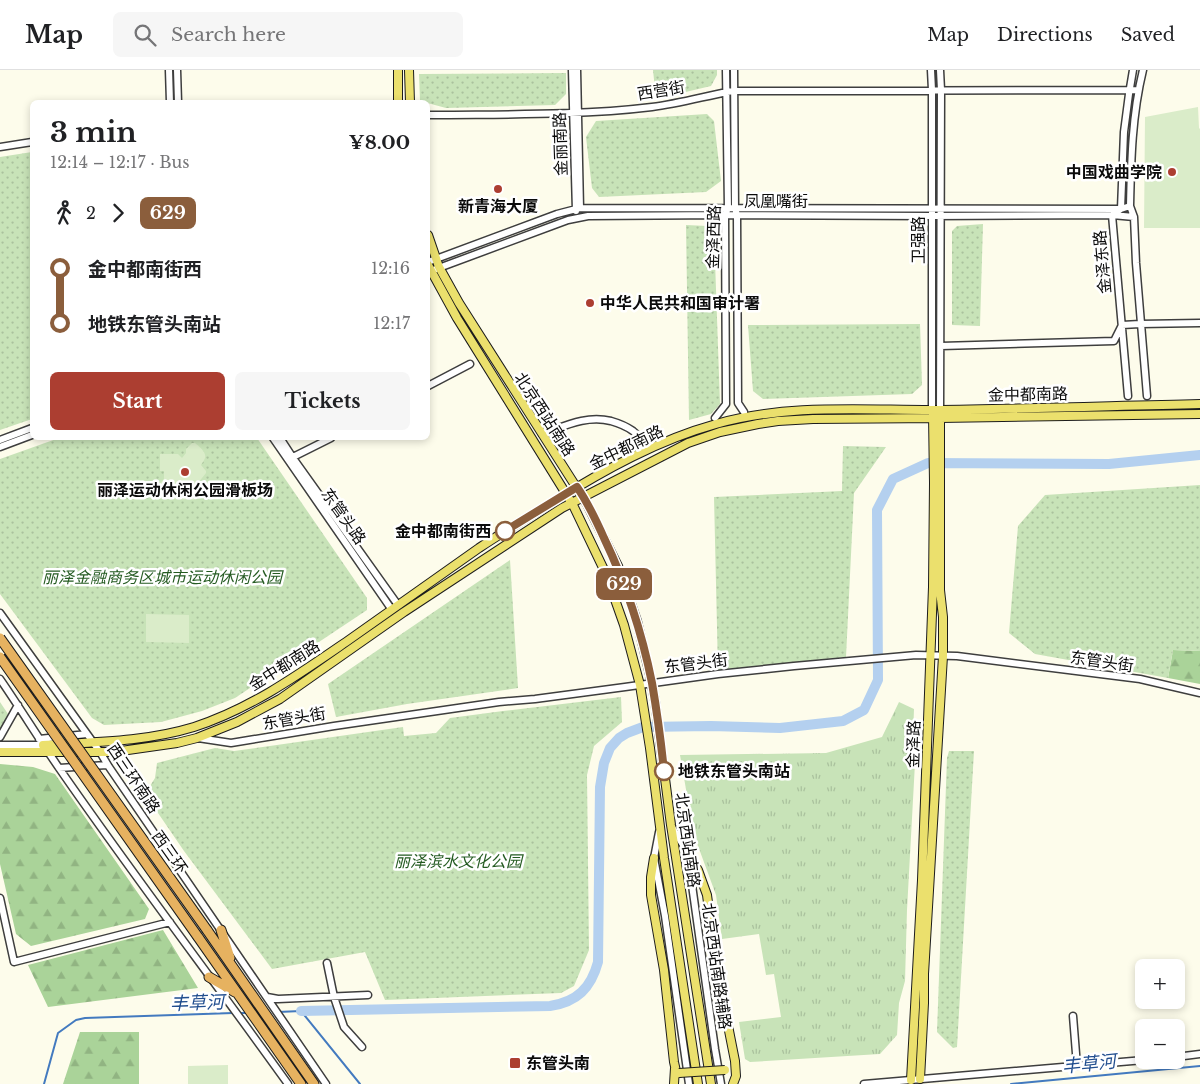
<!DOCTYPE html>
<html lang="en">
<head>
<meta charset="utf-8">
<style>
  :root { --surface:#fff; --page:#f6f6f6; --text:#202124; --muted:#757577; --line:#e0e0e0; --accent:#ac3e31 }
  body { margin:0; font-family:"Libre Baskerville","Noto Sans SC",serif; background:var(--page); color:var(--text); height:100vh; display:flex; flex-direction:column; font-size:19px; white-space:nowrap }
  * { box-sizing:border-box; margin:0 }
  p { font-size:16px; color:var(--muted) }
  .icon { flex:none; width:28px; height:28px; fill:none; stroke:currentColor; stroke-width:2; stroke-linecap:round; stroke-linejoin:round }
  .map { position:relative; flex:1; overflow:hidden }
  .sheet { position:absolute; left:30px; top:30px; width:400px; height:340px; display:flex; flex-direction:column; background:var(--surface); border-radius:8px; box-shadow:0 2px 8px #0003 }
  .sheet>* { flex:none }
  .badge { padding:0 10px; border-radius:8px; font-size:18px; line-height:32px }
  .fabs { position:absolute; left:1135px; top:889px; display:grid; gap:10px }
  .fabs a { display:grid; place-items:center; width:50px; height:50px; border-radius:8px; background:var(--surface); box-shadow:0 2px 8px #0003; font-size:25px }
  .map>.badge { position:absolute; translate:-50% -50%; box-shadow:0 0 0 2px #fff }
  .legs { display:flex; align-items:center; gap:8px; height:55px; padding:0 20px; font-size:16px }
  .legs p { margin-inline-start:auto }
  .head { display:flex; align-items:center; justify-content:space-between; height:85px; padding:0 20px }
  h1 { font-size:28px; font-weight:700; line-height:38px }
  .cta { display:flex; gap:10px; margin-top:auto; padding:10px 20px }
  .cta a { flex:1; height:58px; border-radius:8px; background:var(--accent); color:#fff; font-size:20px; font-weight:700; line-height:58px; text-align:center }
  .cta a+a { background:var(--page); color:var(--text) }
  ul { padding:0 20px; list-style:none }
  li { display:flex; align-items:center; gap:18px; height:55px; font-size:19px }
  li i { display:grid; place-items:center; width:8px; height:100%; margin:0 6px; background:currentColor }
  li i::after { content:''; width:12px; height:12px; margin:-6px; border:4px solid; border-radius:50%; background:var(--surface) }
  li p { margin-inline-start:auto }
  li:first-child i { background:linear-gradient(#0000 50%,currentColor 0) }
  li:last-child i { background:linear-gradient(currentColor 50%,#0000 0) }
  header { display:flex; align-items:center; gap:30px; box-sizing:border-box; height:70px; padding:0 25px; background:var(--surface); border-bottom:1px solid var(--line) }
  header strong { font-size:24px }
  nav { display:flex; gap:28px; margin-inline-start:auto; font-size:18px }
  .search { width:350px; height:45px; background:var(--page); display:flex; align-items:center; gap:12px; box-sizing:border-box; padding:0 18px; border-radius:8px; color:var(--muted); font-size:19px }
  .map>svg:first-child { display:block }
</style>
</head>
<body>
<header>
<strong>Map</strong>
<div class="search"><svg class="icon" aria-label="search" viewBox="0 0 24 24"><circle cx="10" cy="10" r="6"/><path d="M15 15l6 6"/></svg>Search here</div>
<nav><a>Map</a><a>Directions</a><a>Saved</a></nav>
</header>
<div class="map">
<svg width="1200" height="1014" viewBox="0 0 1200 1014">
  <defs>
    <pattern id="grass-tufts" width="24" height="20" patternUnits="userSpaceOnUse" patternTransform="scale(1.25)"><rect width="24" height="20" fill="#c8e3b8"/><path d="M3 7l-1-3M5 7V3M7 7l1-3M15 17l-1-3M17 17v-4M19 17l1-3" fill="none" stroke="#aac19d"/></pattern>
    <pattern id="forest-firs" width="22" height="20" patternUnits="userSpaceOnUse" patternTransform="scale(1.25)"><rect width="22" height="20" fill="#aad399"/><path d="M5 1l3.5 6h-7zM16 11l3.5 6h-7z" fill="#91b482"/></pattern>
    <pattern id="park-dots" width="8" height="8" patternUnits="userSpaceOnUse" patternTransform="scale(1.25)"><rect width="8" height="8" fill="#c8e3b8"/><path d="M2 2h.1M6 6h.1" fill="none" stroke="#aac19d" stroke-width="1.8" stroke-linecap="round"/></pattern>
  </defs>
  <rect width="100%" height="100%" fill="#fdfceb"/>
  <path fill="url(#grass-tufts)" d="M899 632 914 639 913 666 915 693 907 840 905 911 899 933 897 965 880 984 750 992 745 989 739 952 781 947 774 904 766 905 759 864 722 869 716 825 694 765 680 685 826 683 882 667Z"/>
  <path fill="url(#forest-firs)" d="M1173 580 1200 581V614L1168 608Z
    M0 694 33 697 55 704 149 839 145 849 31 876 16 864 0 794Z
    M163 860 198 918 48 937 28 895Z
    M80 962H139V1014H63Z"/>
  <path fill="url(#park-dots)" d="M653 0H717V5L711 16 656 29Z
    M566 3V24L555 35 446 38 420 31 419 4Z
    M707 44 714 51 721 111 706 122 599 127 592 118 586 67 596 51Z
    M32 82V349L0 360V87Z
    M983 154 980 256 952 255V161L957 156Z
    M686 155 707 156 714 162 720 334 711 344 689 350Z
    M920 254 922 315 912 324 763 329 753 321 748 255Z
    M59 368H257L367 528V540L235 628 202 641 161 652 104 655 92 648 0 524V389Z
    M843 376 886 377 854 423 846 587 718 600 714 427 842 421Z
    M1200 415V581L1173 580 1168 608 1035 584 1009 563 1018 456 1045 425Z
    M510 490 518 618 407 634 336 647 328 614Z
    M621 627 622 652 594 676 587 705 589 880 574 916 561 923 385 930 365 882 272 899 184 781 145 724 155 708 157 693 215 678 234 681 403 657 404 666 436 663 450 648 503 641Z
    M0 632 8 644 0 662Z
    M949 681H974L957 977 953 978 937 962 947 688Z"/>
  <path fill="#daecc9" d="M1198 37 1199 58 1200 59V158H1144L1145 47Z
    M192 373H195C199 376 207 383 205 388 204 391 202 393 201 395L206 401V403L198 413 199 426 194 430 169 429 157 417H151L152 412 159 414 164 409V401H160V384H178L182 388 186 383V379Z
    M146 544 189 545V573L146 572Z
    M228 995V1014H188V996Z"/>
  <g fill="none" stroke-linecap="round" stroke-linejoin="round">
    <path stroke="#437abf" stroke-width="2" d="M278 942 301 941 360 1014
      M238 943H248
      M44 1014 58 963 76 950 85 948 233 943
      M1011 1014 1200 996"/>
    <path stroke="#b4d0ef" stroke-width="10" d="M301 941 550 936C577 932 591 918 598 892L600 717 604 693 610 678 619 668 627 663 643 657 711 656 780 658 843 651 864 640 878 610 877 440 893 409 928 393 1109 394 1200 385"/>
    <defs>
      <path id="minor" d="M169 0 170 32
        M177 0 178 32
        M572 0 576 141
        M577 0 580 138
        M734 0 735 138 737 145 738 333 744 342
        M931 0 932 20V340
        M940 0 941 20 940 340
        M1143 0C1132 45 1131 90 1130 136L1134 147 1136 193 1147 326
        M428 45C502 44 578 46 652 37 677 34 702 27 727 22L734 21 1138 20
        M0 77 32 72
        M428 192 557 144 580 138 1121 139 1130 136
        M428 202 568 150 588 146 725 145 932 146 1112 145 1134 147
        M941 276 1114 271 1122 255 1140 254 1200 253
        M428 316 470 294
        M1128 326 1112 145 1121 139 1124 62 1129 24 1133 0
        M715 348 726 334 725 145 728 138 726 0
        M542 364C565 356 586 345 611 351 618 353 626 356 633 361 637 364 640 369 644 372
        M273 368 392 540
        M280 368 293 388 398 535
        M0 370 32 358
        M0 377 32 365
        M289 389 331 368
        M0 543 100 682 109 697 326 1014
        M0 609C20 638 39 669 59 698 133 805 212 908 288 1014
        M0 667 18 635
        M198 668 231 673 334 656 499 632 535 629 625 617 718 604 794 596 916 585 957 586 1140 609 1200 623
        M39 669 87 664
        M0 675H43
        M59 698 107 695
        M672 757 686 780 691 808 715 979 721 1014
        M659 762 654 788 665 846 689 1014
        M0 828 14 892 170 852
        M327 893 334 927 344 957 362 977
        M267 927 278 929 368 925
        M1073 946 1077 996
        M1176 987 1200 984
        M864 1014 1144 990"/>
      <path id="major" d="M398 0V32
        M409 0 410 32
        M428 165 439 197 459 233 587 434 618 496 637 551 650 605 655 631 671 755 711 1014
        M428 195 457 248 573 435 606 504 624 555 640 615 650 678 664 788 698 1014
        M43 675C93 672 145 672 194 657 250 639 298 605 346 572 390 541 435 509 479 478 503 462 528 447 553 432 604 400 658 370 716 354 786 334 859 340 931 340 1021 339 1110 336 1200 334
        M0 682H114L177 673 197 668 237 652 280 629 404 542 562 438 688 373 720 362 758 354 778 351 813 349 940 348 1200 344
        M686 780 698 800 707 825 717 900 735 991 736 1006 733 1014
        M654 788 651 807V825L664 900 674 992 676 1001 679 1003
        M920 1009 924 933V904L943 586V547L940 520V345
        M911 1010 922 810 933 517 934 413 933 345
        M674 1014 675 998"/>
      <path id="highway" d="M207 860 314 1014
        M221 860 230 888
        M198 867 301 1014
        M209 907 235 922"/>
    </defs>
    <use href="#minor" stroke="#3e3e3e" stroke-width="9"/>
    <use href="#major" stroke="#1c1c1c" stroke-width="10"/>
    <use href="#highway" stroke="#1c1c1c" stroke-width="11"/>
    <use href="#minor" stroke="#fff" stroke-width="6"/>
    <use href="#major" stroke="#ebe06d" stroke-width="8"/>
    <use href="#highway" stroke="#e6b260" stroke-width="9"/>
    <defs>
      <path id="major-bridge" d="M679 1003 725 1000"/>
      <path id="highway-bridge" d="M0 568 207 860
        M0 587 198 867"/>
    </defs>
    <use href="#major-bridge" stroke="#1c1c1c" stroke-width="10" stroke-linecap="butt"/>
    <use href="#highway-bridge" stroke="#1c1c1c" stroke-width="11" stroke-linecap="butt"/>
    <use href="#major-bridge" stroke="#ebe06d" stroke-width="8"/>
    <use href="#highway-bridge" stroke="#e6b260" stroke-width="9"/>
  </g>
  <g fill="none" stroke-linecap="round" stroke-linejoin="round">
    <defs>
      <path id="line-1" d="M505 461 577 417C588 433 596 450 604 468 626 514 642 563 652 613 657 642 661 672 664 701"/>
    </defs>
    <use href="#line-1" stroke="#fff" stroke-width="11"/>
    <use href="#line-1" stroke="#8b5e3c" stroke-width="8"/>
  </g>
  <g fill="#ac3e31" stroke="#fff" stroke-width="2">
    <circle cx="1172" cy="102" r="5"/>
    <circle cx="498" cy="119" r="5"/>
    <circle cx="590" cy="233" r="5"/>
    <circle cx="185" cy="402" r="5"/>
    <rect x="509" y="987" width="12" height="12" rx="2.5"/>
  </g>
  <g fill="#fff" stroke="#8b5e3c" stroke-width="2.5">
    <circle cx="505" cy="461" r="9"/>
    <circle cx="664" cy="701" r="9"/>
  </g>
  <g text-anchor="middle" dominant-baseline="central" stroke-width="5" stroke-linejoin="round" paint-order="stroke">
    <g font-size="16" fill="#0b0b0b" stroke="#fff">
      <text transform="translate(661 20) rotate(-9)">西营街</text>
      <text transform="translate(560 74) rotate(-92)">金丽南路</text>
      <text x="776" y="131">凤凰嘴街</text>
      <text transform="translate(713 167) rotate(-88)">金泽西路</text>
      <text transform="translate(918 170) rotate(-90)">卫强路</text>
      <text transform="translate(1102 192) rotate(-95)">金泽东路</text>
      <text transform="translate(1028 324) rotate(-1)">金中都南路</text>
      <text transform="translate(545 344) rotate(57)">北京西站南路</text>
      <text transform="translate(626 377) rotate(-26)">金中都南路</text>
      <text transform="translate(344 446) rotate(55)">东管头路</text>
      <text transform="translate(1102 591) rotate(8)">东管头街</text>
      <text transform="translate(696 593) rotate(-7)">东管头街</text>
      <text transform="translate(284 595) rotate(-32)">金中都南路</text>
      <text transform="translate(294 648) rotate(-10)">东管头街</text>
      <text transform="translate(913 674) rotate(-88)">金泽路</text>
      <text transform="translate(134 708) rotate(56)">西三环南路</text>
      <text transform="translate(688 770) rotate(82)">北京西站南路</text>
      <text transform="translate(170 782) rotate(55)">西三环</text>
      <text transform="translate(717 896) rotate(82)">北京西站南路辅路</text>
    </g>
    <g font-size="16" font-weight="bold" fill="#0b0b0b" stroke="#fff">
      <text x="1162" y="102" text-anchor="end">中国戏曲学院</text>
      <text x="498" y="136">新青海大厦</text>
      <text x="600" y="233" text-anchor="start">中华人民共和国审计署</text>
      <text x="185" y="420">丽泽运动休闲公园滑板场</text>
      <text x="526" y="993" text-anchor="start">东管头南</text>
    </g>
    <g font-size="16" font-weight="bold" fill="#0b0b0b" stroke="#fff" text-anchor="end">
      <text x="491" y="461">金中都南街西</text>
      <text x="678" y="701" text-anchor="start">地铁东管头南站</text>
    </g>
    <g font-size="16" font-style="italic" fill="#255b22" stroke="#fff">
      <text x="162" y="507">丽泽金融商务区城市运动休闲公园</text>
      <text x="458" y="791">丽泽滨水文化公园</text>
    </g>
    <g font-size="18" font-style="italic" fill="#214e8f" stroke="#fff">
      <text transform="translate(197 933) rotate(-2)">丰草河</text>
      <text transform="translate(1089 994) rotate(-6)">丰草河</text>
    </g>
  </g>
</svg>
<div class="fabs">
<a>+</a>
<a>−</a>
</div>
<b class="badge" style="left:624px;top:514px;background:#8b5e3c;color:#fff">629</b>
<section class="sheet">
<div class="head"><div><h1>3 min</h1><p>12:14 – 12:17 · Bus</p></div><b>¥8.00</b></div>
<div class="legs"><svg class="icon" aria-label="walk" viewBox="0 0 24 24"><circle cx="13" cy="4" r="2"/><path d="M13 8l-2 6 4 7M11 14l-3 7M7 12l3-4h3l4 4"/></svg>2<svg class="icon" aria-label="forward" viewBox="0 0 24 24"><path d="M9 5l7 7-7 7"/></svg><b class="badge" style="background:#8b5e3c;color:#fff">629</b></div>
<ul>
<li><i style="color:#8b5e3c"></i><b>金中都南街西</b><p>12:16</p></li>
<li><i style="color:#8b5e3c"></i><b>地铁东管头南站</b><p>12:17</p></li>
</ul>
<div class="cta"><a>Start</a><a>Tickets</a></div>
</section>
</div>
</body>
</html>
